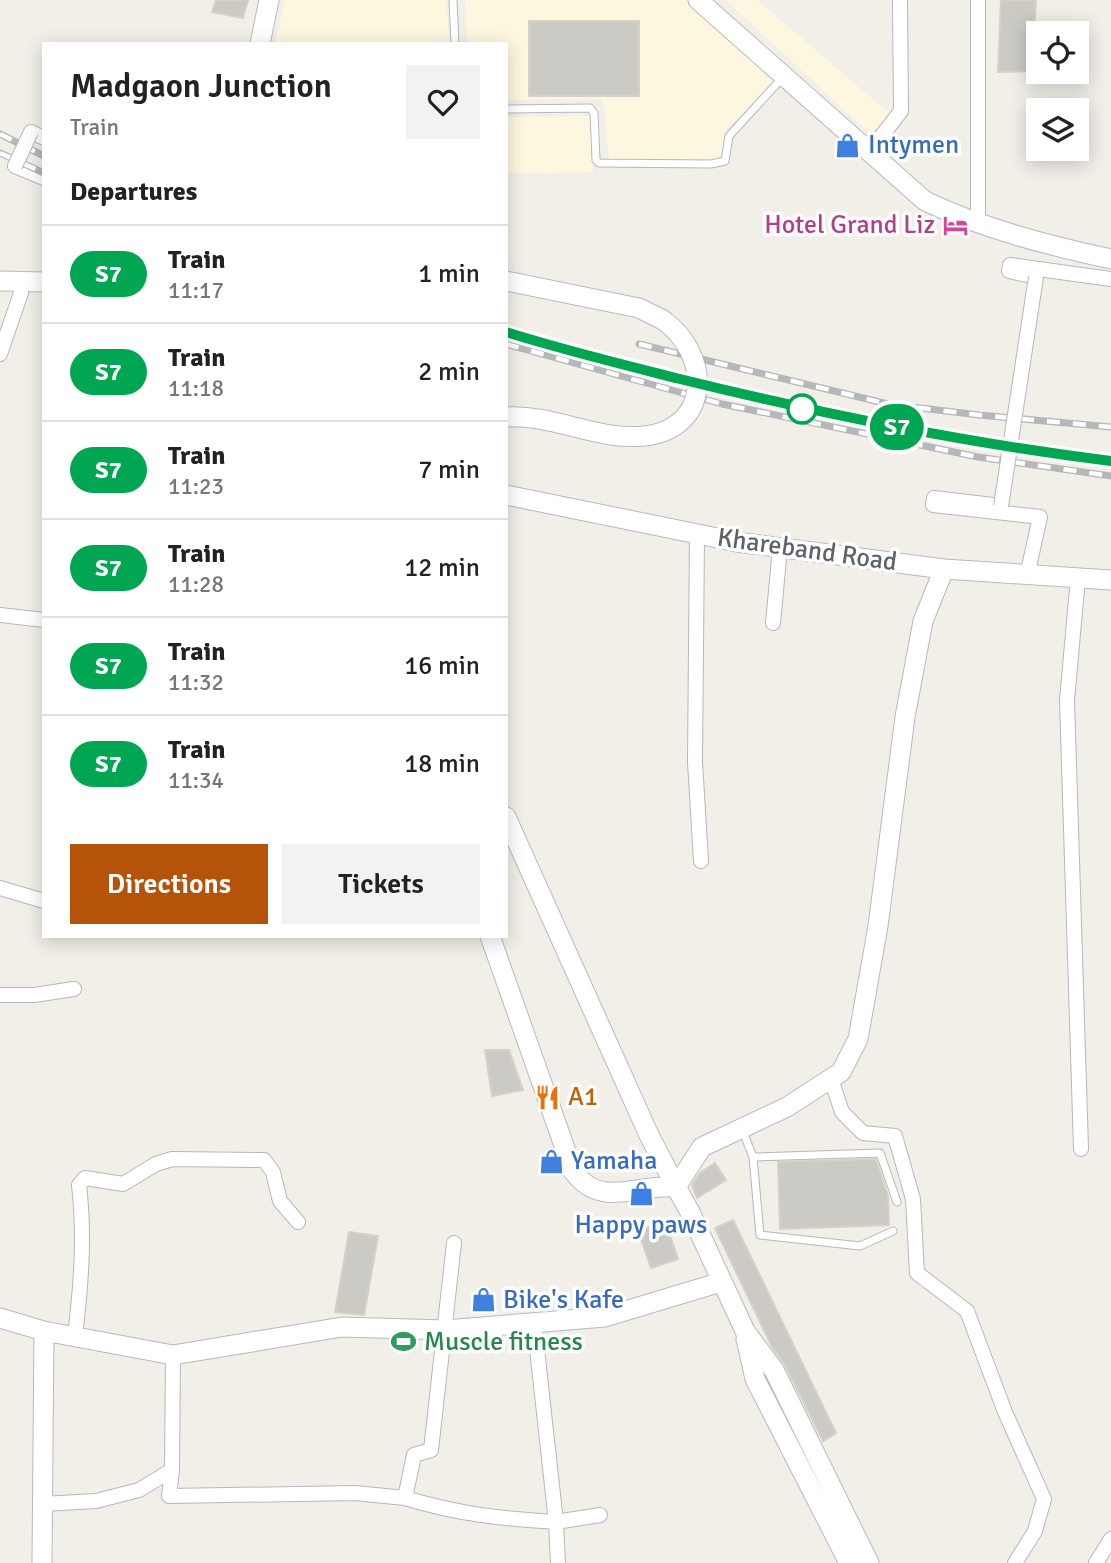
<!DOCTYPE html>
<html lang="en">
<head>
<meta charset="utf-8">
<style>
  :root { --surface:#fff; --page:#f2f2f2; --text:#222; --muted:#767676; --line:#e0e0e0; --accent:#b45309 }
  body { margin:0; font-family:Signika,sans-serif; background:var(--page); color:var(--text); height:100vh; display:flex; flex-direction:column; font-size:26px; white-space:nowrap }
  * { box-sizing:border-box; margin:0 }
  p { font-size:23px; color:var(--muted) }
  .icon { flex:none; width:38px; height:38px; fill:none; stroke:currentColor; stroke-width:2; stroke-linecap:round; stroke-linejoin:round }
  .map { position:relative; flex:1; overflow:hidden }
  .details { position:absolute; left:42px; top:42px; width:466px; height:896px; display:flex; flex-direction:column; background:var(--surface); border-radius:0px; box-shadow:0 4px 18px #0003 }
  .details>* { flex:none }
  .badge { padding:0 14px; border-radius:23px; font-size:24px; line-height:46px }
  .controls { position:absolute; left:1026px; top:21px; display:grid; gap:14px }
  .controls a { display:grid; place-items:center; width:63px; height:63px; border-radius:0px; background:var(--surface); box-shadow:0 4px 18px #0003; font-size:35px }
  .map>.badge { position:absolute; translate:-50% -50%; box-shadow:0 0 0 4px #fff }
  h2 { padding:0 28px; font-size:26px; line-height:63px }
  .round { display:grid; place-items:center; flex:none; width:74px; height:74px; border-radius:0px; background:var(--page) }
  .head { display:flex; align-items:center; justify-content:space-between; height:119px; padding:0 28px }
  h1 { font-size:33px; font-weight:600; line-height:52px }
  .button { display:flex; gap:14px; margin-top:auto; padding:14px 28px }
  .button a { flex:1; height:80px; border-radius:0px; background:var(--accent); color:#fff; font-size:28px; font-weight:600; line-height:80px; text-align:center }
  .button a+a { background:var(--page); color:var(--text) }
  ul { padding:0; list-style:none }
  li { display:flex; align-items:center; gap:21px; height:98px; padding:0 28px; border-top:2px solid var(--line) }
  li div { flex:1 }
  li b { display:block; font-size:26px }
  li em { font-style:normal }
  li .badge { min-width:77px; font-weight:700; text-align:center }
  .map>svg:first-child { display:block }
</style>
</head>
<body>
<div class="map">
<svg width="1111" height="1563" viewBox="0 0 1111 1563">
  <rect width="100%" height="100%" fill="#f1efe8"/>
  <path fill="#fef7e0" d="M285 0H446L450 44H275Z
    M465 0H691L775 80 727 129 723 159H609L603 99 506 100V44H467Z
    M726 0H757L891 115 870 134Z
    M591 116 593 172 506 174V117Z"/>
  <path fill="#cccac5" stroke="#d6d1c6" stroke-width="2" d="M216 0H248L243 18 212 12Z
    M1001 0H1036L1032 71 998 72Z
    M529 21H639V96H529Z
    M485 1050H509L523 1090 492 1096Z
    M876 1159 888 1196 889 1225 780 1229 778 1162Z
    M715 1163 726 1180 697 1198 692 1185 700 1173Z
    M733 1220 836 1433 823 1441 785 1365 772 1347 715 1228Z
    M665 1221 678 1259 651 1268 638 1231Z
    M349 1232 378 1236 364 1315 335 1312Z"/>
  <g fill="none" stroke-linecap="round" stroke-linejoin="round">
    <defs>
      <path id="lane" d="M453 0 455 44
        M506 109 590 108 594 113 596 160 599 163 711 164 725 161 729 136 783 77
        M742 1129 753 1157 880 1153 897 1202
        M753 1157 760 1235 860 1246 893 1231"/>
      <path id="street" d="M978 0V224
        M31 132 44 138
        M870 151 901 111 900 0
        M15 166 44 178
        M1036 277 1009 271 1010 265 1111 279
        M0 354 21 293V281
        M1001 506 934 498 933 505 1040 517 1027 576
        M697 534 695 762 701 861
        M1078 578 1067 700 1081 1149
        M0 615 44 620
        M773 623 780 548
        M0 888 44 901
        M0 995H34L74 989
        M831 1079 842 1112 863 1133 895 1136 913 1199 917 1273 967 1311 1005 1412 1044 1499 1035 1531 1015 1563
        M454 1243 431 1450 414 1455 405 1498C458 1514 502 1519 556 1522L558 1563
        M534 1322 556 1522 600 1515
        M75 1336C81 1286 85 1236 79 1185L85 1178 123 1184 156 1164 172 1159 264 1160 273 1172 280 1201 298 1222
        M173 1355 172 1470 169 1496 355 1493 405 1498
        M43 1504 96 1501 139 1490 172 1470
        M1096 1563 1111 1539"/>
      <path id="secondary" d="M698 0 925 201C984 229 1047 245 1111 259
        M260 44 269 0
        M0 281 44 282
        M506 281 639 308 663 320
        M506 495 737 542 944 569 1111 580
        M506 817 649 1135 676 1187 702 1147 787 1107 841 1072 858 1039 878 926 905 717 923 621 944 569
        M490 936 573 1171C601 1210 637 1183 676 1187L690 1212 745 1331 774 1370 869 1563
        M0 1318 44 1331 173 1355 342 1327 445 1330 605 1317 721 1282
        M746 1339 755 1379 849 1563
        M42 1563 44 1331"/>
    </defs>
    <use href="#lane" stroke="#b5b8bc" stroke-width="9"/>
    <use href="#street" stroke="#b5b8bc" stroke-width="16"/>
    <use href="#secondary" stroke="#b6babf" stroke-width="21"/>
    <use href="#lane" stroke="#fff" stroke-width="7"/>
    <use href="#street" stroke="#fff" stroke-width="14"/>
    <use href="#secondary" stroke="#fff" stroke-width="19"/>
    <defs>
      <path id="rail" d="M0 134 44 156
        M0 153 44 173
        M506 332C561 350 618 363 674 377 818 414 964 443 1111 461
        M506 344 722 404 978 457 1111 476
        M639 344 888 404 979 415 1111 427"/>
    </defs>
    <use href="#rail" stroke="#b6b7b8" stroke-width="7"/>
    <use href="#rail" stroke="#fff" stroke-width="4.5" stroke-dasharray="13" stroke-linecap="butt"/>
    <defs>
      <path id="street-bridge" d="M15 166 31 132
        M1001 506 1036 277"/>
      <path id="secondary-bridge" d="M506 417C553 414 597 441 645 436 712 428 711 354 663 320"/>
    </defs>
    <use href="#street-bridge" stroke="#b5b8bc" stroke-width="16" stroke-linecap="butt"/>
    <use href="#secondary-bridge" stroke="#b6babf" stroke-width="21" stroke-linecap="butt"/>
    <use href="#street-bridge" stroke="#fff" stroke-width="14"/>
    <use href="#secondary-bridge" stroke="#fff" stroke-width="19"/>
  </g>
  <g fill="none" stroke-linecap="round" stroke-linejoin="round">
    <defs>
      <path id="line" d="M506 332C563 350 621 364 680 379 822 414 965 443 1111 461"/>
    </defs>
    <use href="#line" stroke="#fff" stroke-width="16"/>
    <use href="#line" stroke="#00a651" stroke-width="10"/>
  </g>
  <defs>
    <symbol id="shop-bare" viewBox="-9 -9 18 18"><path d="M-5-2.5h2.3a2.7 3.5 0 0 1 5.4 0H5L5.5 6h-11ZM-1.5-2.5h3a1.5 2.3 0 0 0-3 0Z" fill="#3f7fe0" stroke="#fff" stroke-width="2.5" paint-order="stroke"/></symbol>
    <symbol id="hotel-bare" viewBox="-9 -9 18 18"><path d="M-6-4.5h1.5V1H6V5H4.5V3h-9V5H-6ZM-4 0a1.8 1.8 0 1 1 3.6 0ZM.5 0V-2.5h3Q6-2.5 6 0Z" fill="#d1479c" stroke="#fff" stroke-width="2.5" paint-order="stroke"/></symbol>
    <symbol id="restaurant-bare" viewBox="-9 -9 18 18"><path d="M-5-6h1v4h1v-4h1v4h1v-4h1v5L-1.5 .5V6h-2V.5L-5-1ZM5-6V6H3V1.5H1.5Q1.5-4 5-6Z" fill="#e8710a" stroke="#fff" stroke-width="2.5" paint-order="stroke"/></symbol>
    <symbol id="stadium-bare" viewBox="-9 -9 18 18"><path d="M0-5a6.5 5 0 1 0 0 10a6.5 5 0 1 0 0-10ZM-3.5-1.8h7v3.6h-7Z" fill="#2e9e5b" stroke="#fff" stroke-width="2.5" paint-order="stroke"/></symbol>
  </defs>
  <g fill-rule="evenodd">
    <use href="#shop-bare" x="830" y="128" width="35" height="35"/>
    <use href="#hotel-bare" x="938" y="208" width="35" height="35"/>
    <use href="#restaurant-bare" x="530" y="1080" width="35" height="35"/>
    <use href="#shop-bare" x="534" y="1144" width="35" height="35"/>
    <use href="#shop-bare" x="624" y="1176" width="35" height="35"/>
    <use href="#shop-bare" x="466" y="1282" width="35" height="35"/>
    <use href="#stadium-bare" x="386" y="1324" width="35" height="35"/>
  </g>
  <circle fill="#fff" stroke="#00a651" stroke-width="3.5" cx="802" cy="409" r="14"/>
  <g text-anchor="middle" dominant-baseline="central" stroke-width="7" stroke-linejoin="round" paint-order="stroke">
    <g font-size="26" fill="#366cbe" stroke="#fff" text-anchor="start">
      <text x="868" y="145">Intymen</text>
      <text x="571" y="1161">Yamaha</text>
      <text x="641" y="1225" text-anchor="middle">Happy paws</text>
      <text x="503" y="1300">Bike's Kafe</text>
    </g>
    <g font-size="26" fill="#b23c85" stroke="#fff" text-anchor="end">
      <text x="935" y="225">Hotel Grand Liz</text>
    </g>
    <g font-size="26" fill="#5f6368" stroke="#fff">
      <text transform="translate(807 550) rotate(8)">Khareband Road</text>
    </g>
    <g font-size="26" fill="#c56008" stroke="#fff" text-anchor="start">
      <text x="568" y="1097">A1</text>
    </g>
    <g font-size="26" fill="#27864d" stroke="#fff" text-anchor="start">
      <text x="424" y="1342">Muscle fitness</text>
    </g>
  </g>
</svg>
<div class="controls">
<a><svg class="icon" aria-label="locate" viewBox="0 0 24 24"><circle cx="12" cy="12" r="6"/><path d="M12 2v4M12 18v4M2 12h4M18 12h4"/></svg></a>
<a><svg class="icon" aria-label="layers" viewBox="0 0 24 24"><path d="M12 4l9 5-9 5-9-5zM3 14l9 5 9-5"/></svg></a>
</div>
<b class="badge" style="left:897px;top:427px;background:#00a651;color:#fff">S7</b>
<section class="details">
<div class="head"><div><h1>Madgaon Junction</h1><p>Train</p></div><a class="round"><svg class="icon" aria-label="heart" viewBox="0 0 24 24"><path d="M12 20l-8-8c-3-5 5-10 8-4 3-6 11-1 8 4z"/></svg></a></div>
<h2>Departures</h2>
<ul>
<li><span class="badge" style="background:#00a651;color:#fff">S7</span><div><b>Train</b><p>11:17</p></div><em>1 min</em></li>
<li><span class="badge" style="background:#00a651;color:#fff">S7</span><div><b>Train</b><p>11:18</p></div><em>2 min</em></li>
<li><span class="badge" style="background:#00a651;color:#fff">S7</span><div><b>Train</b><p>11:23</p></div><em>7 min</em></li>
<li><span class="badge" style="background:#00a651;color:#fff">S7</span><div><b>Train</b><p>11:28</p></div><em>12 min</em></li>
<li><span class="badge" style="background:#00a651;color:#fff">S7</span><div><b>Train</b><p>11:32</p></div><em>16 min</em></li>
<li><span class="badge" style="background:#00a651;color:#fff">S7</span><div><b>Train</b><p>11:34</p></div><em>18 min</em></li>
</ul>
<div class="button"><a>Directions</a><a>Tickets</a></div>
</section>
</div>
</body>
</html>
